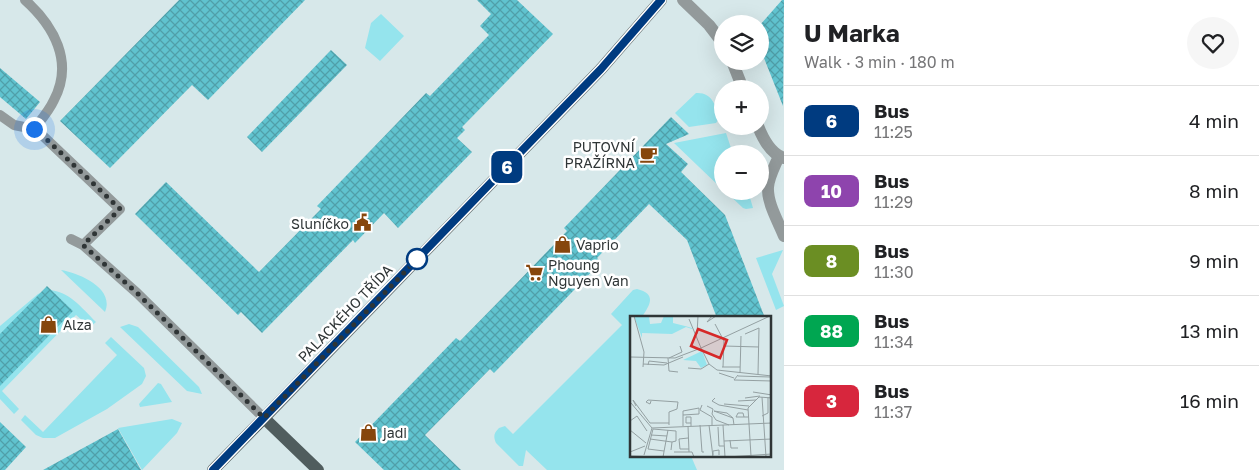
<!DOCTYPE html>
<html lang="en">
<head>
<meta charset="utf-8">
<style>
  :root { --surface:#fff; --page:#f6f6f6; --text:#202124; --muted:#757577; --line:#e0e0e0 }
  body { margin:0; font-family:"Golos Text",sans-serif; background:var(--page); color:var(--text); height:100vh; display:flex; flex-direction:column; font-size:19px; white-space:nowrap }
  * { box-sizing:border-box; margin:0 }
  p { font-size:16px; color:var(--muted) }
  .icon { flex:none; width:28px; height:28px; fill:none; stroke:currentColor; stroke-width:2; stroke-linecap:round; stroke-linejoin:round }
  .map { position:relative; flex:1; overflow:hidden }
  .drawer { display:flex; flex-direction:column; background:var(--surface); width:475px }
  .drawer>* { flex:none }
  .badge { padding:0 10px; border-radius:8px; font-size:18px; line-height:32px }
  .buttons { position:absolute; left:714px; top:15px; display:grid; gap:10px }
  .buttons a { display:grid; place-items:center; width:55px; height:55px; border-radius:50%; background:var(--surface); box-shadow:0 5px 20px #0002; font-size:25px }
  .you { position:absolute; width:25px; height:25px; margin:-12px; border:4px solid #fff; border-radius:50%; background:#1a73e8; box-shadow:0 0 0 8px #1a73e833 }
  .map>.badge { position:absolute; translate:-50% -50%; box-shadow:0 0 0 2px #fff }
  .round { display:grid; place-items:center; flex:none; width:52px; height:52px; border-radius:26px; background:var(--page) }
  .headline { display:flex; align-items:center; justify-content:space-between; height:85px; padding:0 20px }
  h1 { font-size:24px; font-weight:700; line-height:38px }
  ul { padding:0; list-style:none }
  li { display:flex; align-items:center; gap:15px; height:70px; padding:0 20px; border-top:1px solid var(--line) }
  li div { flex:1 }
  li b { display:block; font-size:19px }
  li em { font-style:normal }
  li .badge { min-width:55px; font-weight:700; text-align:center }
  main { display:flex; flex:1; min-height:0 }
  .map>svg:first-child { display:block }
</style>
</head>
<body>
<main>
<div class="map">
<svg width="784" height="470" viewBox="0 0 784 470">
  <defs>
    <pattern id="building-cross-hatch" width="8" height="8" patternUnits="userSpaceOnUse" patternTransform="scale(1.25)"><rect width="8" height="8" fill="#60c3cf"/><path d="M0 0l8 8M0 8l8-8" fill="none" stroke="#509fa9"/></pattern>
  </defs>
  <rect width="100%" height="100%" fill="#d7e8ea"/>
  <path fill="#95e4ed" d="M381 14 404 36 380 61 365 48 371 23Z
    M696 93C712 92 715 105 720 117L716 123 689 127 675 113Z
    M726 133 733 154H722V189L674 143Z
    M725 191H748L753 208 746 209 743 208Z
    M783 250 772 274 784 306 776 310 756 258Z
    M61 270C79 273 115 288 105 312Z
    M637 289C657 294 650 305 642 317L632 318V456H691L697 470H547L526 450 523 466H519L496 443C493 436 494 433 499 428L505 426 513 434 622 325 611 314 633 290Z
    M48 290C69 291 81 307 96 322L90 327 76 315 2 391 19 409 14 414 0 399V326L38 294Z
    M129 324 138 327 199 387 202 394 187 391 120 327Z
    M111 337 144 368 146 376 142 384 107 409 55 438H43L36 435 21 420 25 415 43 432 117 355 105 343Z
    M158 383 161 384 172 402 140 407 139 404Z
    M172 419 182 423 177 433 142 470 118 428Z"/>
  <path fill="url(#building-cross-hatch)" d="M179 0H305L208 100 192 85 110 168 60 121Z
    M477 0H517L553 34 462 127 465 130 457 138 472 152 398 228 384 213 355 243 353 240 262 333 241 312 238 315 135 214 166 182 259 272 321 209 317 206 426 93 430 96 489 35 480 26 491 14Z
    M782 0H784L783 106 760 48V25Z
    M331 50 347 65 262 152 247 137Z
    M0 68 40 102 26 119 0 97Z
    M671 117 689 134 666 144 688 164 681 172 725 215 765 318H717L687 240 649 204 597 258 601 262 494 373 490 369 425 435 461 470H384L355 442 456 338 460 341 514 286 567 231 564 228Z
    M47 286 73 311 0 386V334Z
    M0 422 26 447 5 470H0Z
    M118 429 141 470H43Z"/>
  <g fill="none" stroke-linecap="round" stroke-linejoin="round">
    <path stroke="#939a9b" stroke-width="10" d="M25 0C54 26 74 62 54 100 49 111 41 120 34 129
      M0 115 14 125 34 129 40 133 120 209 83 245 137 293 264 418
      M71 239 83 245"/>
    <path stroke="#939a9b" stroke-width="12" d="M683 0 709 25 722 42
      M732 61 743 89
      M758 126C763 139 771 154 784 158
      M779 156C775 166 769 176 768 187 767 203 778 221 784 236"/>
    <path stroke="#6c7677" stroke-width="12" d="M264 418 601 69 661 0"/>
    <path stroke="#505d5e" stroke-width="12" d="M213 470 264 418 318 470"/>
  </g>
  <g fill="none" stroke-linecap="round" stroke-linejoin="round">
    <defs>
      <path id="line" d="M213 470 601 69 661 0"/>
    </defs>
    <use href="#line" stroke="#fff" stroke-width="11"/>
    <use href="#line" stroke="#003b80" stroke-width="8"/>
    <path stroke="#2f3536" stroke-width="5" stroke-dasharray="0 9" d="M34 129 40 133 120 209 83 245 137 293 264 418 422 254 417 259"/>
  </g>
  <defs>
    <symbol id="cafe-bare" viewBox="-9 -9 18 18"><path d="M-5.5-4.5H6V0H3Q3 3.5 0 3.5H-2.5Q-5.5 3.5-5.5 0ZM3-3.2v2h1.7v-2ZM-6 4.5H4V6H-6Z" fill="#86460d" stroke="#fff" stroke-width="2.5" paint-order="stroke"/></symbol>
    <symbol id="civic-bare" viewBox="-9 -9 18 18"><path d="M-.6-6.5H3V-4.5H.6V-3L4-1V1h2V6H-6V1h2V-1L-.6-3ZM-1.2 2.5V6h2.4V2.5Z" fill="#86460d" stroke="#fff" stroke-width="2.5" paint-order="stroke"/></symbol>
    <symbol id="shop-bare" viewBox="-9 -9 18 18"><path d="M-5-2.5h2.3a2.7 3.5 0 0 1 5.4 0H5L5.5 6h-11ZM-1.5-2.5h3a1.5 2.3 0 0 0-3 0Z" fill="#86460d" stroke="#fff" stroke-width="2.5" paint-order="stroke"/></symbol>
    <symbol id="supermarket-bare" viewBox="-9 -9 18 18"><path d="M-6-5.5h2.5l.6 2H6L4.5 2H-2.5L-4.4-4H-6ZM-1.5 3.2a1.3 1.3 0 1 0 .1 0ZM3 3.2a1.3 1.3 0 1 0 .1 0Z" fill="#86460d" stroke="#fff" stroke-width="2.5" paint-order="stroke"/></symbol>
  </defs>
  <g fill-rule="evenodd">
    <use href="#cafe-bare" x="636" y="142" width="25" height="25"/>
    <use href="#civic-bare" x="350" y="210" width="25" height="25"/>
    <use href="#shop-bare" x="550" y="232" width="25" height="25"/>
    <use href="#supermarket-bare" x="522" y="260" width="25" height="25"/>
    <use href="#shop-bare" x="36" y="312" width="25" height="25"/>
    <use href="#shop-bare" x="356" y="420" width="25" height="25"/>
  </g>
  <circle fill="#fff" stroke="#003b80" stroke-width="2.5" cx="417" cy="259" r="10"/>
  <g text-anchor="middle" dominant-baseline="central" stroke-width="5" stroke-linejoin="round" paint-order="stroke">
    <g font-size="14" fill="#2f3536" stroke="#fff" text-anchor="start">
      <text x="635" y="146" text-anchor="end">PUTOVNÍ<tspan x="635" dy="16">PRAŽÍRNA</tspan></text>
      <text x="349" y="223" text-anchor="end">Sluníčko</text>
      <text x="576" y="244">Vaprio</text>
      <text x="548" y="264">Phoung<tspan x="548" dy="16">Nguyen Van</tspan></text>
      <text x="63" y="324">Alza</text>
      <text x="383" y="432">jadi</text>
    </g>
    <g font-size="14" fill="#2f3536" stroke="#fff">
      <text transform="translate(345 313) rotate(-46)">PALACKÉHO TŘÍDA</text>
    </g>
  </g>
  <g transform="translate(630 316)">
    <rect width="141" height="141" fill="#d7e8ea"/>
    <path d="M4 0H19L20 8 31 7 34 0H43V7L55 10 62 12V13L56 11 42 18 12 17V22ZM72 35 77 49 71 52 66 45 53 44Z" fill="#95e4ed"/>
    <path fill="none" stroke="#94a0a2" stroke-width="1" d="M4 0 14 36 13 51M82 0 77 6 86 0M59 3 71 32 140 0M85 8 94 25 93 51M67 18 68 0M115 18 129 12M94 30 129 31M0 41 45 42 71 32 79 48 87 54 142 60M38 42 39 55 48 56M39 42 52 36 50 30M13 48 34 49 53 41M18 49 19 45 37 47M92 51H110M58 52 71 53 79 48M89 57 104 62M110 57 111 20M128 58 129 12M108 59 104 64 142 65M108 60 140 61M123 76 142 79M132 81 136 141M85 82 82 85 89 89 118 94M115 82 130 80M21 85 20 88 16 86 18 84 48 86 47 93 39 96V109M108 85 126 84M1 87 22 112M94 88 119 90M72 89 70 94 82 101V109M6 90 3 84 20 107H39M77 90 83 93 82 98 86 104 99 109M53 99 69 98V92L53 95V110M132 100 138 97V81M114 101 113 97H108L106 101H118M103 102 97 97 84 95 103 102 104 109M0 105 7 100 17 115M70 109 72 136H74M79 109 83 141M93 109 95 141M58 110 59 136M61 110V101H56V107H61M88 111 89 130H94M22 112 142 107M0 114 16 127M21 119 37 120M58 122 49 123 50 133H59M20 123 42 126 41 134M100 124 101 132H108M94 125 142 123M34 135 18 133 23 113 46 115V125L42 126M0 136 15 130M44 136H62L64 141M14 139 22 112M83 139V135L89 134V139M0 140 31 141M121 140 118 92 129 81 142 82M33 141 38 114M97 141 142 138"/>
    <path fill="#d62828" fill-opacity="0.15" stroke="#d62828" stroke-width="2.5" d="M68 13 97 24 90 42 61 30Z"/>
    <rect width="141" height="141" fill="none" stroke="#2f3536" stroke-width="2.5"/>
  </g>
</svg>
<div class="buttons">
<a><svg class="icon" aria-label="layers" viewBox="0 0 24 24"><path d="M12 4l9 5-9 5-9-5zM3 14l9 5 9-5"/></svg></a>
<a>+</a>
<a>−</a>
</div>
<div class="you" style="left:34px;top:129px"></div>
<b class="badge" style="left:507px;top:167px;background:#003b80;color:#fff">6</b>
</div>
<section class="drawer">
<div class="headline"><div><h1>U Marka</h1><p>Walk · 3 min · 180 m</p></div><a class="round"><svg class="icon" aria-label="heart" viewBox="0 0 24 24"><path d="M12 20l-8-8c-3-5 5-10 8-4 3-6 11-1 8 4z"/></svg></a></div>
<ul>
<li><span class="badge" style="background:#003b80;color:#fff">6</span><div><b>Bus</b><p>11:25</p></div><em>4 min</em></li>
<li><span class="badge" style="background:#8e44ad;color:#fff">10</span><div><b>Bus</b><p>11:29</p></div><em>8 min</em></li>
<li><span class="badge" style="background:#6b8e23;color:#fff">8</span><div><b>Bus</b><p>11:30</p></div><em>9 min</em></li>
<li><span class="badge" style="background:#00a651;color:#fff">88</span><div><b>Bus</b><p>11:34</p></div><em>13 min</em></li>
<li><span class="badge" style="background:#d7263d;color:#fff">3</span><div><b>Bus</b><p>11:37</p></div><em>16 min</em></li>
</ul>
</section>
</main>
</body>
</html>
